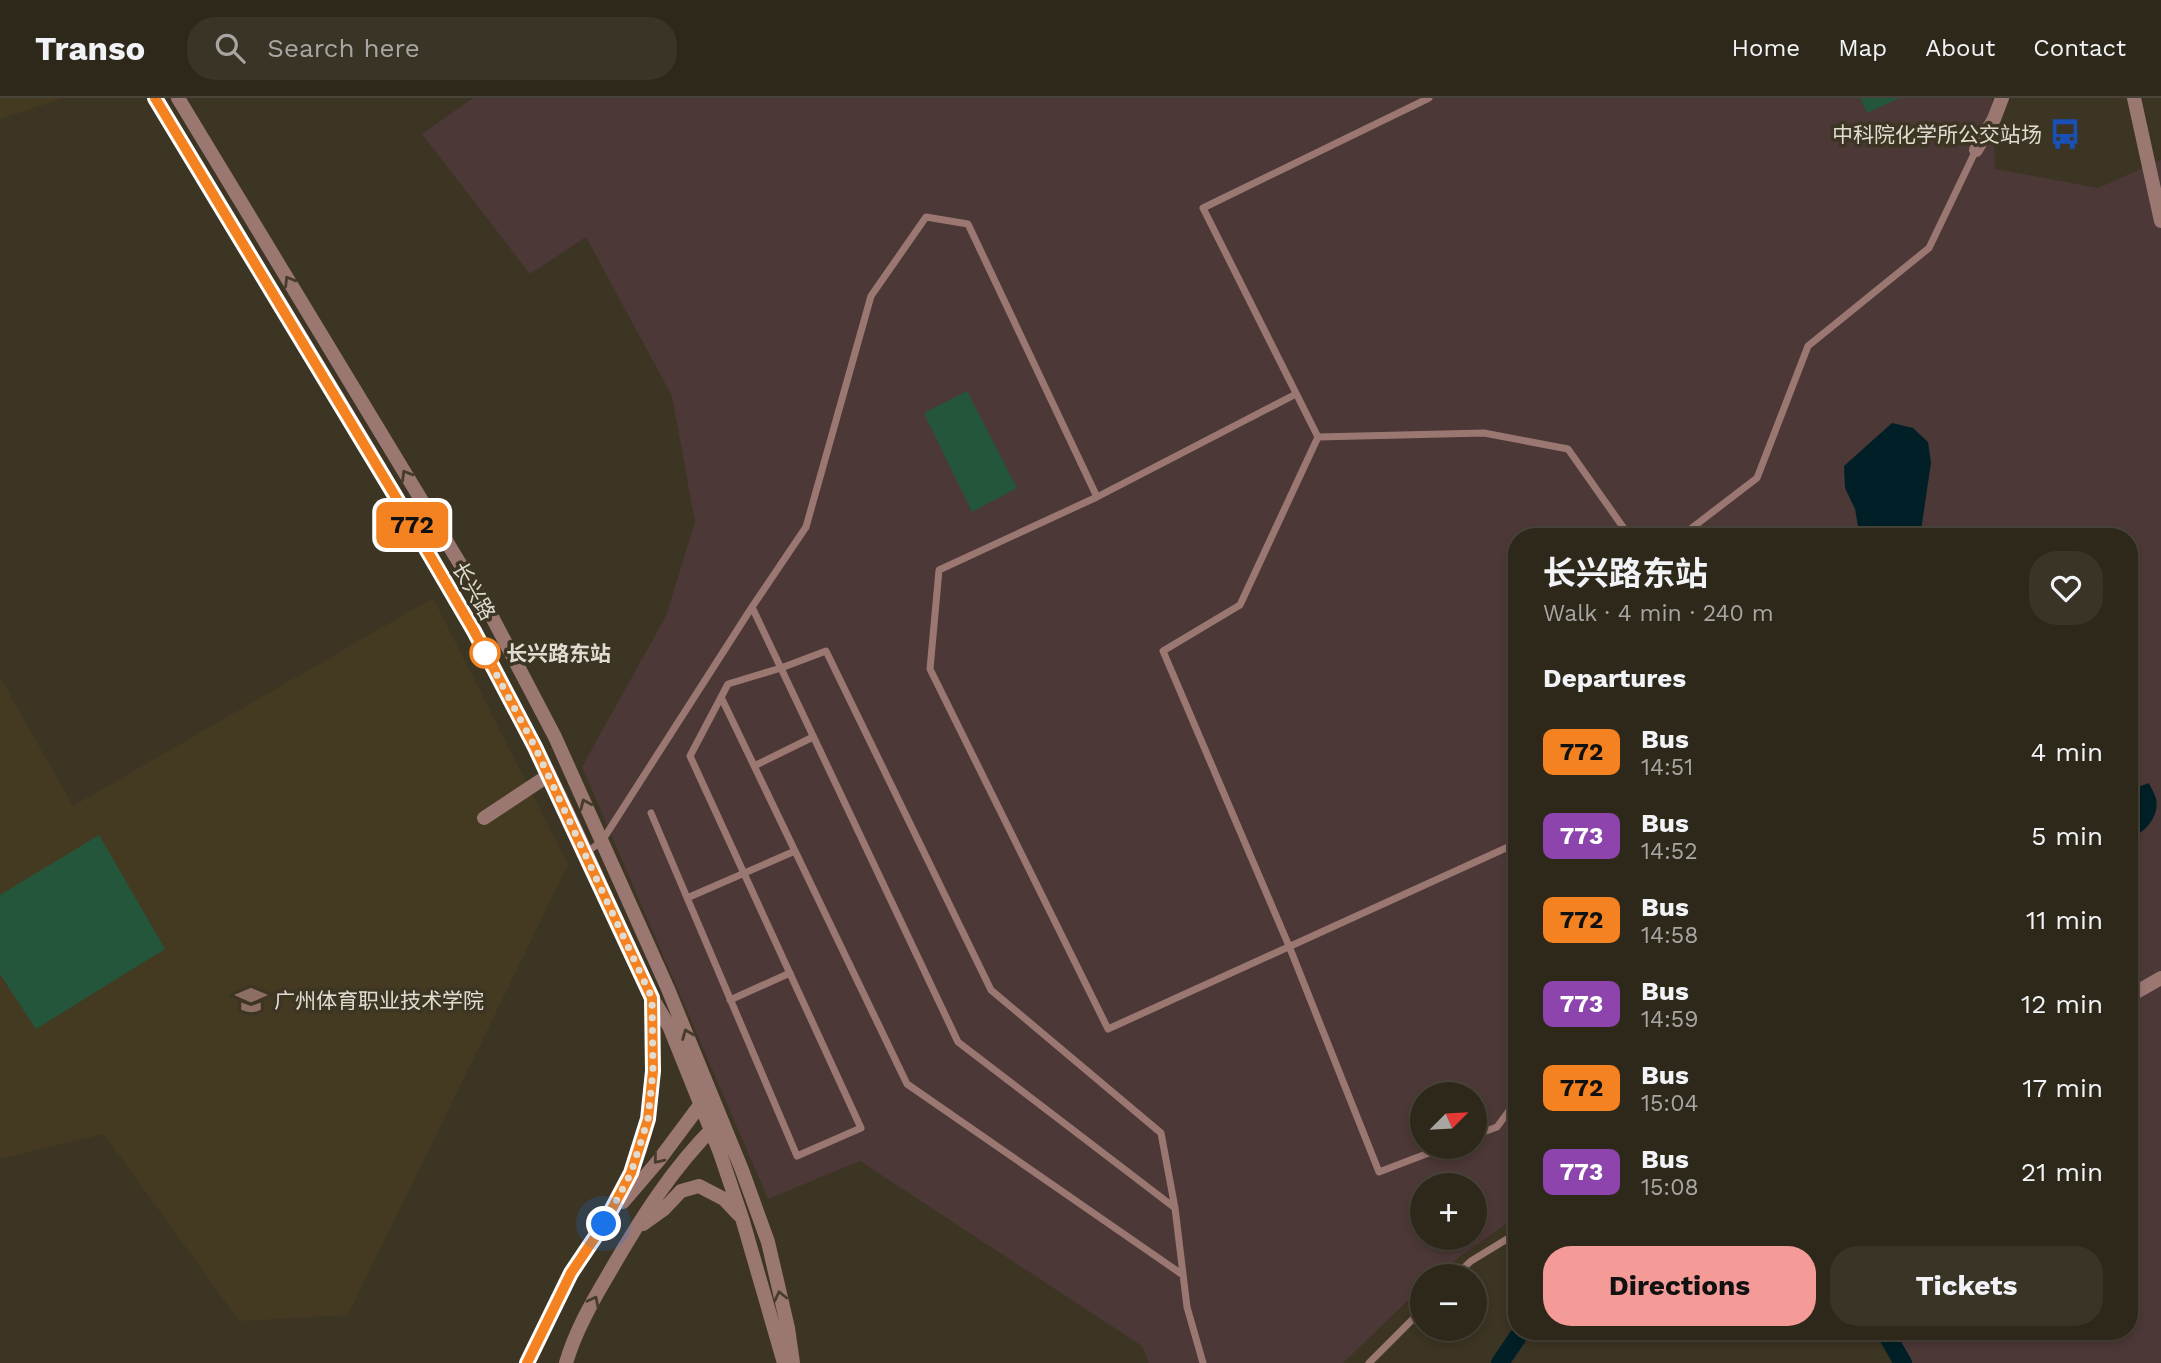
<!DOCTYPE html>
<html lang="en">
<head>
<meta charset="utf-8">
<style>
  :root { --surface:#2e281a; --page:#3a3427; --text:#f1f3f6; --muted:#a7a6a2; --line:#494439; --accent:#f59b97 }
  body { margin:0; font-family:"Work Sans","Noto Sans SC",sans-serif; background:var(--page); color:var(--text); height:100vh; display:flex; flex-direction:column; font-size:26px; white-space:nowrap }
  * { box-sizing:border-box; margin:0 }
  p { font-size:23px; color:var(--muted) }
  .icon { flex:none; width:38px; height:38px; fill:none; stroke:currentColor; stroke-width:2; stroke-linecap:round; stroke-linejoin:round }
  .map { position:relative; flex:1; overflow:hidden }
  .details { position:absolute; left:1508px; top:430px; width:630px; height:812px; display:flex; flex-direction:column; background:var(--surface); border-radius:28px; box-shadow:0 4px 10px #0003,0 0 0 2px var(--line) }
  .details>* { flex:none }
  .badge { padding:0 14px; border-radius:10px; font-size:24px; line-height:46px }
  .needle { width:46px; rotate:66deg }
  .tools { position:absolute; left:1410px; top:984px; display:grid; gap:14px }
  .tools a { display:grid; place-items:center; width:77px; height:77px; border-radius:50%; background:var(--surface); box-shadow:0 4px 10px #0003,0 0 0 2px var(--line); font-size:35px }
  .you { position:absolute; width:35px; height:35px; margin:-18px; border:5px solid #fff; border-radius:50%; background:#1a73e8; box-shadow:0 0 0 10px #1a73e833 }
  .map>.badge { position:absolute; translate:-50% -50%; box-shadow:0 0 0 4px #fff }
  h2 { padding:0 35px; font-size:26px; line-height:63px }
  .round { display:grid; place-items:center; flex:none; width:74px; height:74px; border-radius:28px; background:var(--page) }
  .overview { display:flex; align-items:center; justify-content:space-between; height:119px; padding:0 35px }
  h1 { font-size:33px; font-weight:700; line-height:52px }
  .cta { display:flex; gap:14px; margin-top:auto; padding:14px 35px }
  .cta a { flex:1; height:80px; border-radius:28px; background:var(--accent); color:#111; font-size:28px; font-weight:700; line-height:80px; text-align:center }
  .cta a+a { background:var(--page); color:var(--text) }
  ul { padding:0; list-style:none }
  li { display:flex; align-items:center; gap:21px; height:84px; padding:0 35px }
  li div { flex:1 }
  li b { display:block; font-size:26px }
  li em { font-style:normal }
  li .badge { min-width:77px; font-weight:700; text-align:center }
  header { display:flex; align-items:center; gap:42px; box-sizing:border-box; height:98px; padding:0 35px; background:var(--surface); border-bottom:2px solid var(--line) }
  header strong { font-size:33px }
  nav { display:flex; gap:38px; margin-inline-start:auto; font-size:24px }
  .search { width:490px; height:63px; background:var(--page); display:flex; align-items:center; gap:18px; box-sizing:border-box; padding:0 24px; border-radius:28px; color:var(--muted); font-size:26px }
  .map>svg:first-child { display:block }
</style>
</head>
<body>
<header>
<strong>Transo</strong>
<div class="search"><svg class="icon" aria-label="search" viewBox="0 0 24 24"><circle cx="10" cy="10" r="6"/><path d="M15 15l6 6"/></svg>Search here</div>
<nav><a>Home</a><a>Map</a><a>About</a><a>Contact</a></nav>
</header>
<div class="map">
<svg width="2161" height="1265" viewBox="0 0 2161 1265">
  <rect width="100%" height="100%" fill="#3d3523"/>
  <path fill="#4c3837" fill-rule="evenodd" d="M473 0H1992L1995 71 2098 90 2161 62V1265H1906L1887 1234H2130V439H1517V1118L1433 1178H1423V1188L1343 1265H1149L1142 1248 860 1063 768 1101 582 669 666 518 695 424 672 298 586 139 530 176 422 36ZM1423 996H1475V1048H1423ZM1423 1087H1475V1139H1423Z"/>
  <path fill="#443a21" d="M0 0H64L0 21Z
    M433 500 568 767 348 1217 239 1223 104 1036 0 1061V579L73 708Z"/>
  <path fill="#24563c" d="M1860 0H1900L1867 15Z
    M967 293 1017 390 972 414 924 315Z
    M99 737 165 851 36 931 0 876V797Z"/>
  <path fill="#001f27" d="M1892 325 1913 330 1928 344 1931 365 1920 439H1860L1855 411 1845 390 1844 368Z
    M2149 685C2151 690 2155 696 2156 701 2160 717 2145 736 2130 739V692Z"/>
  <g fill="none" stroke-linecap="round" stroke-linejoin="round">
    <path stroke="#001f27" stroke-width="18" d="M1885 1234 1903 1265
      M1500 1265 1521 1234"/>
    <path stroke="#9b7772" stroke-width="7" d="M1429 0 1203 110 1318 339 1484 335 1568 351 1630 439
      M1296 296 1097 399 939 472 930 571 1108 931 1517 745
      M1318 339 1240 507 1163 553 1289 848 1379 1074 1447 1048
      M1680 439 1757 380 1808 248 1929 150 1976 52
      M752 509 958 944 1175 1110
      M721 599 907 986 1183 1177
      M754 668 813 639
      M651 715 797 1058 861 1030 690 658 728 586 781 570 826 553 991 892 1161 1035 1175 1110 1187 1209 1203 1265
      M587 754 602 743 752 509 806 429 871 198 926 119 968 126 1097 399
      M687 800 795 753
      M730 902 790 875
      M1475 1037 1497 1029 1517 1002
      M1455 1178 1471 1163 1517 1135
      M1369 1265 1423 1211"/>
    <path stroke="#9b7772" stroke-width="14" d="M2134 0 2161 123
      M1976 52 1994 21 2002 0
      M484 720 549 677
      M2133 896 2161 880"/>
    <path stroke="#9b7772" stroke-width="14" d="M155 0C284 213 420 426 534 646 577 729 613 816 652 900L669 928 720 1055 742 1120 784 1265
      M178 0 491 517 555 639 668 891 742 1072 768 1144 788 1230 793 1265
      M623 1104 659 1062 700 1007 706 1004
      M643 1126 664 1111 681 1093 699 1088 724 1101 739 1117
      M527 1265C542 1235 555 1202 573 1174 602 1125 638 1078 648 1020 655 981 653 941 652 902
      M566 1265C575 1234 592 1204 608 1177 639 1123 672 1070 716 1027"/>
  </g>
  <defs><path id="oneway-chevron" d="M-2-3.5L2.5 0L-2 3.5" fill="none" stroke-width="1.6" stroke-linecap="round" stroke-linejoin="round" transform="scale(1.75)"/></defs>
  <g stroke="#463c2b">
    <use href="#oneway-chevron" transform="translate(289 183) rotate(-121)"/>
    <use href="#oneway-chevron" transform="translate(406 377) rotate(-121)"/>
    <use href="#oneway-chevron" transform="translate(585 706) rotate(-114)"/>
    <use href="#oneway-chevron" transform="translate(687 936) rotate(-112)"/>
    <use href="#oneway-chevron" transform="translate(658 1061) rotate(129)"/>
    <use href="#oneway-chevron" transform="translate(780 1198) rotate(-103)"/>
    <use href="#oneway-chevron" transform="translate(594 1203) rotate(-63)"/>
  </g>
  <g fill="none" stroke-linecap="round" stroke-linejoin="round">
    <defs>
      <path id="line" d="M155 0 394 396 474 533 535 649 652 900 653 973 648 1021 631 1075 604 1126 571 1175 527 1265"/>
    </defs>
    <use href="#line" stroke="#fff" stroke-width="16"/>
    <use href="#line" stroke="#f58220" stroke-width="10"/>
    <path stroke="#e1dcd1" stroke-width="7" stroke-dasharray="0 12.6" d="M485 555 535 649 652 900 653 973 648 1021 631 1075 604 1126"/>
  </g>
  <defs>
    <symbol id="bus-bare" viewBox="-9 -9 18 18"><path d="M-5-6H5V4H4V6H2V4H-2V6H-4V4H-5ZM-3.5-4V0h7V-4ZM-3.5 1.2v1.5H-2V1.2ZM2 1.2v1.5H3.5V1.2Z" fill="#1a4fb4" stroke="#3d3523" stroke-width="2.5" paint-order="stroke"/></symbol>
    <symbol id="university-bare" viewBox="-9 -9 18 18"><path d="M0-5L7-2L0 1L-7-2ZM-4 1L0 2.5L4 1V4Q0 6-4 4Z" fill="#8d6e63" stroke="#3d3523" stroke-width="2.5" paint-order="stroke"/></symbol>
  </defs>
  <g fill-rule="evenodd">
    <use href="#bus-bare" x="2043" y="14" width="44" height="44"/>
    <use href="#university-bare" x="229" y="880" width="44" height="44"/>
  </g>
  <circle fill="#fff" stroke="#f58220" stroke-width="3.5" cx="485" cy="555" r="14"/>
  <g text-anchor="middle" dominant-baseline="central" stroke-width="7" stroke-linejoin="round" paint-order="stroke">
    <g font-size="21" fill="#e1dcd1" stroke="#3d3523" text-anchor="end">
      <text x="2042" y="36">中科院化学所公交站场</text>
      <text x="274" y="902" text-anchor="start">广州体育职业技术学院</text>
    </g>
    <g font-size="21" fill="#e1dcd1" stroke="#3d3523">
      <text transform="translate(474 493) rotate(60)">长兴路</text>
    </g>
    <g font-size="21" font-weight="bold" fill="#e1dcd1" stroke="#3d3523" text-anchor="start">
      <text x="506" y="555">长兴路东站</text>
    </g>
  </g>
</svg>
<div class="tools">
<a><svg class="needle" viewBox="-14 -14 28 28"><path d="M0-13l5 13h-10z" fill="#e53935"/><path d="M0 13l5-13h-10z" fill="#a7a6a2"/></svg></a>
<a>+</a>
<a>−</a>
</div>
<div class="you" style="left:604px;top:1126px"></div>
<b class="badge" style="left:412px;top:427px;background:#f58220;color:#111">772</b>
<section class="details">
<div class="overview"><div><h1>长兴路东站</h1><p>Walk · 4 min · 240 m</p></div><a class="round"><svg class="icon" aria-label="heart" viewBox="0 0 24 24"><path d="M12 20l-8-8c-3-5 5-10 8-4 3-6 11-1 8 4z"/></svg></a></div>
<h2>Departures</h2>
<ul>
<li><span class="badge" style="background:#f58220;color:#111">772</span><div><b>Bus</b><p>14:51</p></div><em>4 min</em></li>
<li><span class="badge" style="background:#8e44ad;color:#fff">773</span><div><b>Bus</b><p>14:52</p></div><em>5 min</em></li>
<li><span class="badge" style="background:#f58220;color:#111">772</span><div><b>Bus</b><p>14:58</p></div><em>11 min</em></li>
<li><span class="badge" style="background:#8e44ad;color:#fff">773</span><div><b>Bus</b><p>14:59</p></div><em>12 min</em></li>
<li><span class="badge" style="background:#f58220;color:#111">772</span><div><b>Bus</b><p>15:04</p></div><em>17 min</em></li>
<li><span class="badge" style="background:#8e44ad;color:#fff">773</span><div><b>Bus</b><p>15:08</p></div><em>21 min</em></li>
</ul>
<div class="cta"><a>Directions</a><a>Tickets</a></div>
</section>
</div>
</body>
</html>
